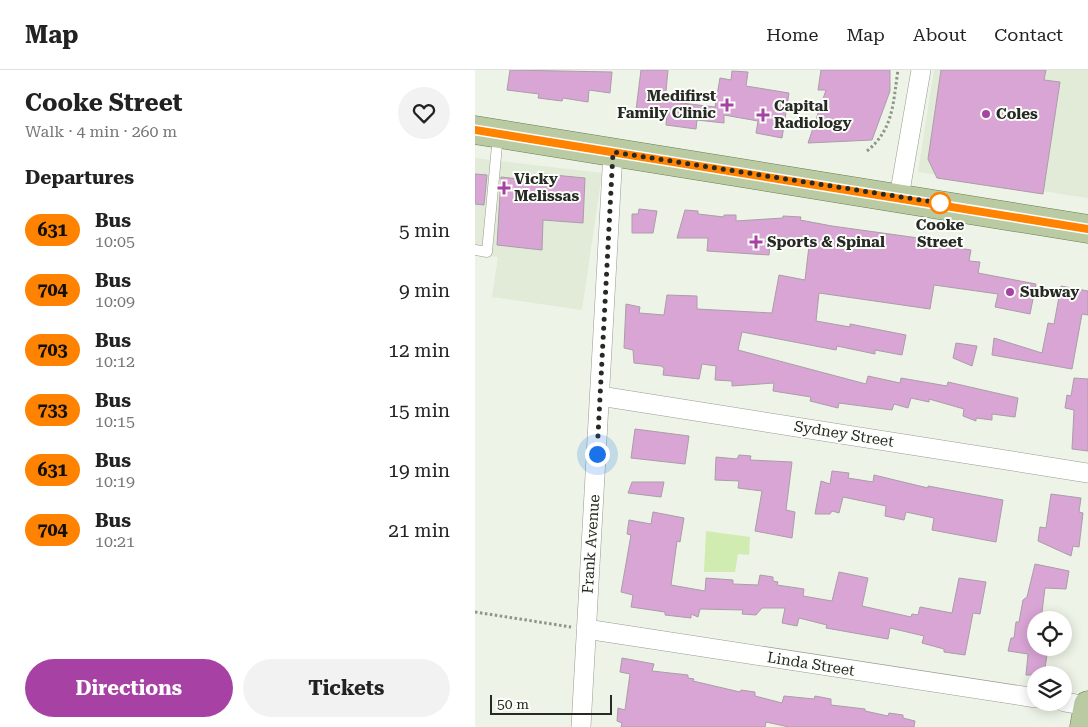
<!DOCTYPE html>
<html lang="en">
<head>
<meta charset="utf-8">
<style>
  :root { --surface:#fff; --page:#f2f2f2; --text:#222; --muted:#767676; --line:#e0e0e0; --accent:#a841a4 }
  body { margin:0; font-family:"Roboto Serif",serif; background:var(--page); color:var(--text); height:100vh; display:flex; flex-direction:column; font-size:19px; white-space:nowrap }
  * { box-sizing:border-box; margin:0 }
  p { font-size:16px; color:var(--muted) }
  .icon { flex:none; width:28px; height:28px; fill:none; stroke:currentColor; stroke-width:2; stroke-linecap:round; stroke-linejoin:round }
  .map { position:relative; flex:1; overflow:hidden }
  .panel { display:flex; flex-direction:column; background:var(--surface); width:475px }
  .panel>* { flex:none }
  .badge { padding:0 10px; border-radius:16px; font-size:18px; line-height:32px }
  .fabs { position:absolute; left:552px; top:541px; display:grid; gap:10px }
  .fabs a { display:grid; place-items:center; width:45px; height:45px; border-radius:50%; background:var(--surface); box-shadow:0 2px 12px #0003; font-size:25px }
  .scale { position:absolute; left:15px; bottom:12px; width:122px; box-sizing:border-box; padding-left:5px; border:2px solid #262924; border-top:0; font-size:14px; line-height:18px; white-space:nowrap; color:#262924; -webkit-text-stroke:4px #fcfff9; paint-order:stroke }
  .you { position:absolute; width:25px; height:25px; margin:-12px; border:4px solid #fff; border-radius:50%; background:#1a73e8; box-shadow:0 0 0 8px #1a73e833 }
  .map>.badge { position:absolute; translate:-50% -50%; box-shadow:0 0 0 2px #fff }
  h2 { padding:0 25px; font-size:19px; line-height:45px }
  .round { display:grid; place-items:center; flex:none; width:52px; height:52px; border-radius:26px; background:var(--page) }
  .overview { display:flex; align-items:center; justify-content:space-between; height:85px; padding:0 25px }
  h1 { font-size:24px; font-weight:700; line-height:38px }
  .cta { display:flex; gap:10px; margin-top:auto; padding:10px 25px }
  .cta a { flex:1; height:58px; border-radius:30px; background:var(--accent); color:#fff; font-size:20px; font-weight:700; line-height:58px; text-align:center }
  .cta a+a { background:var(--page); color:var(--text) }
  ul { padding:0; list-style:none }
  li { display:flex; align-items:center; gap:15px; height:60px; padding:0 25px }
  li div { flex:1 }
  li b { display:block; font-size:19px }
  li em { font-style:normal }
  li .badge { min-width:55px; font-weight:700; text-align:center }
  header { display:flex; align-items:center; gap:30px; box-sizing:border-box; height:70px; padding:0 25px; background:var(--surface); border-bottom:1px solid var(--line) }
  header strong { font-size:24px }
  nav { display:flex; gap:28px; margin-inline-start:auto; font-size:18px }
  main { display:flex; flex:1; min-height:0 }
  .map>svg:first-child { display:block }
</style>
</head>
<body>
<header>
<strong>Map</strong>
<nav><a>Home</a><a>Map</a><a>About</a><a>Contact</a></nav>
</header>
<main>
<section class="panel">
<div class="overview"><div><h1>Cooke Street</h1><p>Walk · 4 min · 260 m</p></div><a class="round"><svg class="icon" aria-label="heart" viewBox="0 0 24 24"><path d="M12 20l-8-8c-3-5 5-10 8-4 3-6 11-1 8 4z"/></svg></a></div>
<h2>Departures</h2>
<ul>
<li><span class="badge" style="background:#ff8200;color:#111">631</span><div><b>Bus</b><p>10:05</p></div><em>5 min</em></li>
<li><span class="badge" style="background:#ff8200;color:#111">704</span><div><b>Bus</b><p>10:09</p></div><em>9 min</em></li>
<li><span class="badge" style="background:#ff8200;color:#111">703</span><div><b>Bus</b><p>10:12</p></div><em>12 min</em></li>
<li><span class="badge" style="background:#ff8200;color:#111">733</span><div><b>Bus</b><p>10:15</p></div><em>15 min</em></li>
<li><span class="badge" style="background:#ff8200;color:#111">631</span><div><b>Bus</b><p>10:19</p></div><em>19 min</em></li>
<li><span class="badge" style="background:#ff8200;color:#111">704</span><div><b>Bus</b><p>10:21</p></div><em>21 min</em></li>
</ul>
<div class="cta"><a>Directions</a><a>Tickets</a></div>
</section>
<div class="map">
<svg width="613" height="657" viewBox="0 0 613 657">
  <rect width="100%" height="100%" fill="#edf3e6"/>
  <path fill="#e1ebd7" d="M459 0H613V128L443 102Z
    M0 88 127 103 107 240 17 227 23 187 0 184Z"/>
  <path fill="#d1ecb0" d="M231 461 275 467 274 485 263 484 260 502H229Z"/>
  <path fill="#d9a5d5" stroke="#a99ea8" d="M35 0 137 2 135 23 114 20 113 32 88 28 87 31 63 28 64 24 32 20Z
    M166 0H193L190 31 240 37 245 8 256 10 257 1 273 2 271 16 314 23 307 68 281 63 283 51 249 45V53L222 50 221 59 191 55 192 44 161 40Z
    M346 0H415V21L397 70 333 73 351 20H343Z
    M466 0H571L569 10 585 12 568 124 462 108 453 89Z
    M0 104 12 105 9 135 0 134Z
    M68 104 110 108 108 153 68 150 67 180 22 175 26 107 69 112Z
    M164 139 182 141 178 163H157V144H163Z
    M210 140 223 141V144L249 147V145H261V151L308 148V146L326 147 325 150 357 156 465 171 464 175 496 180 494 191 505 192 503 203 561 214 555 244 520 237 523 224 459 215 455 239 344 223 341 251 375 257V254L431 265 427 285 400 280V284L362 276 361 280 267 262 263 280 391 314 393 306 425 313 426 308 472 316 473 312 543 328 540 347 517 344V350L501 348V351L488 346 489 339 454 329V332L436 328 433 338 419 334 417 340 364 333 363 338 335 331 336 327 298 321 299 313 257 316V311L240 310 241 296 227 294 224 309 188 305 189 298 186 296 159 293 158 280 149 278 151 234 165 237 164 243 189 245 192 225 222 226V239L297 243 304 205 330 210 334 176 295 174 294 185 232 181 233 168H202Z
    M586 216 613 221V245L607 244 597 299 517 285 519 268 567 283 573 253 579 254Z
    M481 273 502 276 497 296 478 288Z
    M599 308 613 309V381L597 379 599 340 590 338 592 325 596 326Z
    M160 359 214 366 210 394 156 388Z
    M264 385 276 386 275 390 317 392 311 440 320 442 317 468 280 461 287 421 263 418 264 411 240 410 241 387 262 389Z
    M357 401 374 403 373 408 398 412 399 405 453 418V416L528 430 521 472 457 460 459 448 431 442 429 450 410 446 411 436 368 427 364 443 357 441 355 444H340L346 411 355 414Z
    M157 412H189L186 427 153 423Z
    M576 424 606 428 604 442 608 443 604 477 598 476 596 486 563 471 565 457 571 458Z
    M178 442 209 448 205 472 202 471 196 515 230 521 231 508 258 510V514L283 515 285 505 298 507V511L303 512 302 515 329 519 328 526 357 531 364 502 393 508 387 536 436 547 437 544 443 545 445 537 477 543 484 508 511 512 505 544 498 543 490 585 469 582V579L447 573 449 566 415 558 413 569 351 558 352 555 324 548 322 556 307 553 310 538H287L281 545 267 544 268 540 225 539 223 547 216 544V548L190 545V542L156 537 158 525 146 522 156 465 152 464 154 450 176 454Z
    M560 494 594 501 591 519 570 518 566 550H561V578H573L569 605H551L553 584 533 581 536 568H539L541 552H544L548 530 552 527Z
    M147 588 179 594 177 601 213 605V608L219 609 218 611 265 622 266 620 280 622V626L307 633 309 626 339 629 340 626 356 629V635L390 639V641L413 646 414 643 428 645V648L440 651 439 657H314L291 652 290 657H146L147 653 142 651 143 638 150 640 155 604 145 602Z"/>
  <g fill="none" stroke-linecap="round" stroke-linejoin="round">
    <defs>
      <path id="service" d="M0 180 12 182 23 65"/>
      <path id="minor" d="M424 127 446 0
        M125 326 613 403
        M111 559 561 628
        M589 632 613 636
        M106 657 138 82"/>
      <path id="primary" d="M0 60 613 159
        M609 657 613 635"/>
    </defs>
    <use href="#service" stroke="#969c8f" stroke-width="11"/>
    <use href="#minor" stroke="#969c8f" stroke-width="20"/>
    <use href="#primary" stroke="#687c4e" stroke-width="29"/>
    <path stroke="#90948b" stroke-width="3" stroke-dasharray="2.5 2.5" stroke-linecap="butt" d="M392 81C419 59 418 32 423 0
      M0 542 96 557"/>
    <use href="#service" stroke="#fff" stroke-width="10"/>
    <use href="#minor" stroke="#fff" stroke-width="19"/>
    <use href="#primary" stroke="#bacba3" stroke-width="28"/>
  </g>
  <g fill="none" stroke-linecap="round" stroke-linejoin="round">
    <defs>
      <path id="line" d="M0 60 613 159"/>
    </defs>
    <use href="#line" stroke="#fff" stroke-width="11"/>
    <use href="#line" stroke="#ff8200" stroke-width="8"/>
    <path stroke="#262924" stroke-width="5" stroke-dasharray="0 9" d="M122 384 138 82 465 133"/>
  </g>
  <g fill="#a841a4" stroke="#fcfff9" stroke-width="2">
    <path d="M249.5 27.5h5v5h5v5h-5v5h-5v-5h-5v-5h5z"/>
    <circle cx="511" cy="44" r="5"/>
    <path d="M285.5 37.5h5v5h5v5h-5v5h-5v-5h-5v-5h5z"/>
    <path d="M26.5 110.5h5v5h5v5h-5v5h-5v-5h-5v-5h5z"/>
    <path d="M278.5 164.5h5v5h5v5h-5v5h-5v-5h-5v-5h5z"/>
    <circle cx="535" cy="222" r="5"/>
  </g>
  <circle fill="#fff" stroke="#ff8200" stroke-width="2.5" cx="465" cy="133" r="10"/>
  <g text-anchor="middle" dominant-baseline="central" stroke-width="4" stroke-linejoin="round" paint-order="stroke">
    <g font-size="15" font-weight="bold" fill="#262924" stroke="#fcfff9" text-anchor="start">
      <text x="241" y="26" text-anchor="end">Medifirst<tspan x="241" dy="17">Family Clinic</tspan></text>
      <text x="299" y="36">Capital<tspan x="299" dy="17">Radiology</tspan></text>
      <text x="521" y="44">Coles</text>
      <text x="39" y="109">Vicky<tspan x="39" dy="17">Melissas</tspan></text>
      <text x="292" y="172">Sports &amp; Spinal</text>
      <text x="545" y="222">Subway</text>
    </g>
    <g font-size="15" font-weight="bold" fill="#262924" stroke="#fcfff9">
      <text x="465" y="155">Cooke<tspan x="465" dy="17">Street</tspan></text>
    </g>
    <g font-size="15" fill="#262924" stroke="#fcfff9">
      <text transform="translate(369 364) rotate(9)">Sydney Street</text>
      <text transform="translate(116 474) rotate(-86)">Frank Avenue</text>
      <text transform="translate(336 594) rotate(9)">Linda Street</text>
    </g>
  </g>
</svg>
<div class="fabs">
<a><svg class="icon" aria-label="locate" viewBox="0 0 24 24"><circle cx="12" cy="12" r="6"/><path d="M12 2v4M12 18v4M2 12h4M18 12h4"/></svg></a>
<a><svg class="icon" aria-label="layers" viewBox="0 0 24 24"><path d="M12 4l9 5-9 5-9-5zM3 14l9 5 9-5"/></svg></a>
</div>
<div class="scale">50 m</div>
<div class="you" style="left:122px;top:384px"></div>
</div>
</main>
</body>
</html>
